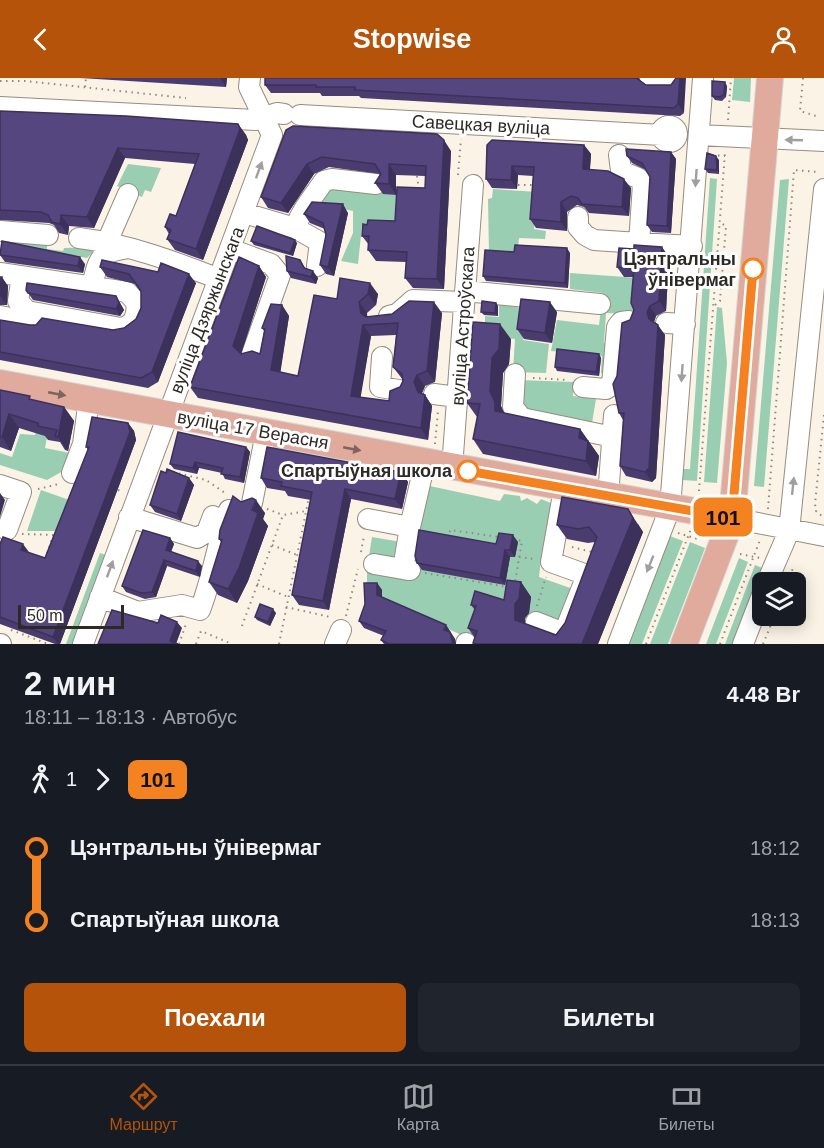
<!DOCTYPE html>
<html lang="ru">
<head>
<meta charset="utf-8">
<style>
  :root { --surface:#171b24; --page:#20242c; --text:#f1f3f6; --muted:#9ea1a6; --line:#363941; --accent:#b45309 }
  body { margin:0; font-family:Helvetica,sans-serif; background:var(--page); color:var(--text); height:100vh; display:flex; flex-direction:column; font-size:22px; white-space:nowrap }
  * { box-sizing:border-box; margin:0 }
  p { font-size:20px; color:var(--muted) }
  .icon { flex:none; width:33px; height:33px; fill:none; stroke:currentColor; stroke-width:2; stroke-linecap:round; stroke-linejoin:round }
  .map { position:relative; height:566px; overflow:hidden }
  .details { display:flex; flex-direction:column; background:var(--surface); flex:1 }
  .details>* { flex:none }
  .badge { padding:0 12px; border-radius:9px; font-size:21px; line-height:39px }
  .tools { position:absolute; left:752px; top:494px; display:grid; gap:12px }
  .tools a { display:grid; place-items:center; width:54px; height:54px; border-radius:9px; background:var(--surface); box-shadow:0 3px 15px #0003; font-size:30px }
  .scale { position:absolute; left:18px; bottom:15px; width:106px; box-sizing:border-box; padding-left:6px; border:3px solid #2d2a25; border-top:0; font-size:16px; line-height:21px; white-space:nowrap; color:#2d2a25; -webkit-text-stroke:4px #fff; paint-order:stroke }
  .map>.badge { position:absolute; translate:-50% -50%; box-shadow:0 0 0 3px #fff }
  .legs { display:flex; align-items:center; gap:9px; height:66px; padding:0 24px; font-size:20px }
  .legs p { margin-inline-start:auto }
  .headline { display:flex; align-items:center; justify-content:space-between; height:102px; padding:0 24px }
  h1 { font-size:33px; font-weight:700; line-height:45px }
  .cta { display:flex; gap:12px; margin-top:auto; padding:12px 24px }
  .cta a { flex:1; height:69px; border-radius:9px; background:var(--accent); color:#fff; font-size:24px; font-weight:700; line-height:69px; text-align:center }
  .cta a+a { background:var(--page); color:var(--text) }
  ul { padding:0 24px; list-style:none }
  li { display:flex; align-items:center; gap:21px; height:72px; font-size:22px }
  li i { display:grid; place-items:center; width:9px; height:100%; margin:0 8px; background:currentColor }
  li i::after { content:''; width:15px; height:15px; margin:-8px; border:4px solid; border-radius:50%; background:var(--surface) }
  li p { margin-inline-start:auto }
  li:first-child i { background:linear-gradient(#0000 50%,currentColor 0) }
  li:last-child i { background:linear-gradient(currentColor 50%,#0000 0) }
  header { display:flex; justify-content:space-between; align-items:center; height:78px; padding:0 24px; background:var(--accent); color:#fff; font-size:27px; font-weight:700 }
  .tab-bar { display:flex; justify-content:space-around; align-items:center; height:84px; border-top:2px solid var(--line); background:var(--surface); font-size:16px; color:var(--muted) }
  .tab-bar a { display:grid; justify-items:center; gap:3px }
  .tab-bar .selected { color:var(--accent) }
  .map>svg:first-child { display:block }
</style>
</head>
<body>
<header><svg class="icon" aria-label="back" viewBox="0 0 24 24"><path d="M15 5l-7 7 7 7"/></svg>Stopwise<svg class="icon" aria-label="person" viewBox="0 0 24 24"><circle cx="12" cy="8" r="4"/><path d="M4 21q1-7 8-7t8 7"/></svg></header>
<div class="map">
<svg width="824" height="566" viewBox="0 0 824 566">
  <rect width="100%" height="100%" fill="#fbf3e5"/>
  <path fill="#99ceb3" d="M734 0H751L750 24 732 22Z
    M128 86 161 90 151 114 145 112 142 119 117 108Z
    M710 100 717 101 697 403 682 402V391H690Z
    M789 101 764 409 754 408 780 102Z
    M325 106 396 117 395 147 362 148 358 186 341 183 353 155V133L320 126Z
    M493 111 537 114 534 151 546 153 545 161 519 160 517 178 489 176 488 121 492 120Z
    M10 160 47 167V171L63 173 64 170 98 169 87 180 9 166Z
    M570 195 639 200 636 236 606 235 604 265 612 266 610 296 601 295 602 278 551 273 557 242 599 247 603 215 570 211Z
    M499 226 527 231 523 262 549 266 546 295 513 294 515 261 485 258V238L499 239Z
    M717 229 722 230 727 285 717 405 704 404Z
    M518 302 574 304 573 318 596 321 591 351 516 328Z
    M42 335 51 338 45 370 75 376 70 389 47 402 0 387V375L12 379 20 356 35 357Z
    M425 407 500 423 504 416 520 418 521 423 527 420 537 426 541 421 553 426 546 480 541 481 539 499 573 511 560 548 530 537 524 552 482 566 389 525 367 530V490L372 459 407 465Z
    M41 412 75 424 65 453H27Z
    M670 458 683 463 642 566H626Z
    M690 464 705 470 668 566H650Z
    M100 475 106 477 73 566H66Z
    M739 480 748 484 716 566H706Z
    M755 487 762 490 733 566H725Z"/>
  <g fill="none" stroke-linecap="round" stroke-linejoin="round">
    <defs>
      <path id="minor" d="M650 0 653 4 672 5
        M0 29 256 42 277 35 284 36
        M300 37 662 57
        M661 56a8 8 0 1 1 16 0a8 8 0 1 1-16 0Z
        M699 57 824 63
        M619 77 621 93 638 100 643 106 639 165 692 168
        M244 135 295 150C302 131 313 119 324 103L332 101 376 106
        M578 139V149L585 157 594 162 639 165
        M295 150 320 164 317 188
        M0 153 48 157
        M79 160C127 166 173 183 219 201
        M107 164 128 116
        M230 171 271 186 280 197 252 276
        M0 195 127 214 136 224C138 236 134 248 121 250L27 233 18 223 22 199
        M92 209C98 182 98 174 128 170
        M465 213 600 226
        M0 238 38 245
        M389 238 397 236 413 222 464 224
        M666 245 685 246
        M382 279 380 309 399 312
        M515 296 513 329 522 340 613 359
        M583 309 606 311 612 307 617 249 621 244 629 243
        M434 316 457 319
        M452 390 473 107
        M72 395 83 366 89 321
        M0 407 21 414 7 452
        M608 419 614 337
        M252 425 266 355
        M129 439 197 460 207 454 213 438
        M732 440 824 458
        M368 441 410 449 425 384
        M410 449 403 491 410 492
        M374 486 403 491
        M767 504 789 453 824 111
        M100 519 138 534 182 527 200 532C213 499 217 465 229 432
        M536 544 564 555 587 497 551 484 562 422
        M466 565V566
        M0 566H1
        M83 566 272 57 249 9 250 0
        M335 566 341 552
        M618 566 670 430 703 0
        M743 566 762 517"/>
      <path id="major" d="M0 305 732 440
        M684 566 732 440 770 0"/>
    </defs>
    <use href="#minor" stroke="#958d81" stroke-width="22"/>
    <use href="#major" stroke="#d5d4d3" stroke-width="28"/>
    <path stroke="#8f8a81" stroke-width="2" stroke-dasharray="1.5 4.5" stroke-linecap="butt" d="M803 0 800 33 816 38
      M0 3H25L186 20
      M85 9 86 0
      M728 42 731 0
      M712 77 725 78
      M458 97 461 61
      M417 98 419 112
      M518 107H533
      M723 188 735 189
      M715 227 720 223 726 148 719 144
      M533 300 569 302
      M824 337 815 426 816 433 824 440
      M435 366 438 333
      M173 394 206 402 225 415
      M38 411 59 406
      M118 412 120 413
      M699 413 725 75
      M267 431 283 437
      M768 431 794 92 818 94
      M678 455 701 462
      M22 456 55 457
      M449 460 450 452 499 459
      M513 461 522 463 515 504
      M272 467 297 477
      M572 469 592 474
      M361 474 364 458
      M740 476 760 480
      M519 479 534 481
      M45 481 53 458
      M425 495 508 509
      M788 504 794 487
      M257 506 288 519
      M537 528 546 499
      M286 529 330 539
      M346 538 358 491
      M242 548 283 437 306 433
      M11 552 48 566
      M179 566 186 546
      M196 566 201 553 232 566
      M279 566 309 419
      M646 566 691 451
      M720 566 760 462
      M763 566 775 537"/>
    <use href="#minor" stroke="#fff" stroke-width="20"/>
    <use href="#major" stroke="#e0aa9d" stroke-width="26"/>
  </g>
  <path fill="#4a3c6e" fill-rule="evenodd" d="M80 0H227L226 9Z
    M265 0H639L640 2 646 7H671L684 35 680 38 361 20 359 18H322L320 15H271L265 7Z
    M727 8 726 19 722 23 715 22 712 18Z
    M0 33 238 46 246 57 248 62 203 182 175 172 167 161 169 156 165 149 176 138 195 86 125 80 94 150 69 148 68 157 59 155 54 147 49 145 0 142Z
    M286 52 451 73 444 211 413 210 405 200 406 184 376 183 368 172 369 167 362 158 367 147 395 143 425 110V98L396 97V117L383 116 375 105 380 96 329 89 314 96 288 135 268 130 261 119Z
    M487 67H584L591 76 590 92 631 110 629 138 589 135 584 129 577 127 567 134V153L536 150 530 141 533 98 518 97 517 111 492 110 486 101Z
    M671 74 676 81 671 155 652 154 647 147 650 99 646 92 632 85 627 78Z
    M719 82V96L708 95 705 91Z
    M348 135 334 198 326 196 320 187 326 157 325 151 310 145 304 136Z
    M251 163 297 165 293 178 254 167Z
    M514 174 570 175 568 210 486 203 483 198Z
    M0 177 85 186 83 195 5 184Z
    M669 179 666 233 656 238 654 244 665 257 656 400 652 404 626 398 620 388 623 342 619 335 617 298 630 242 634 232 633 199H624L617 189Z
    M300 182 306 191 318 200 316 206 291 200 287 193Z
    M259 188 266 199 241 276H260L264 253 262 250 282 227 289 238 280 294 298 298 337 221 340 200 378 216 376 227 367 235V239L442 235 435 304 425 308 422 315 425 317 432 328 428 362 198 320 190 309ZM396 257 393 289 403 302 400 309 389 323 360 319 371 258Z
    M100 189 196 205 158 304 148 310 0 282V242L30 247 113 252 124 250 136 241 141 230V214L135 206 107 199Z
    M0 199 8 208 7 227H0Z
    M26 212 116 218 124 232 120 238 33 222Z
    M496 225 498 228V238L484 237 481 234Z
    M557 234 552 265 524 261 517 251Z
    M511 261 509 286 503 295 501 328 504 335 580 351 599 378 596 398 483 376 473 361 477 339 467 325Z
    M599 276 601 280 599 298 557 293 555 289Z
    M0 312 32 322 64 329 74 343 68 373 65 372 60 364 48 362 45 358 19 350 11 373 0 369Z
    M128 345 134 353 136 362 60 566H55L0 546V466L45 480 88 372 86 369Z
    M246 369 250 374 244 405 225 401 222 395 199 390 197 396 174 391 170 386Z
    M401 394 408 404 402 431 351 421 329 532 299 527 292 517 311 422 288 418 285 413 267 410 261 400Z
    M189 400 194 407 181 443 155 434 150 427Z
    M241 424 265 435 263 441 268 448 248 503 237 525 218 517 209 504 221 464 219 461Z
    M638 446 643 454 598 566H474L473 565 475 560 468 550 475 532 471 527 504 522 521 504 531 519 529 535 525 540V546L556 557 565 545 595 464 588 465 567 461 557 447Z
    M170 460 174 466 171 473 202 488 200 499 167 488 156 519 145 521 126 514 122 508Z
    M518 464 515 479H510L505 507 422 492 417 485 496 466Z
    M377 505 382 512V519L446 547 455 561 456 566H384L381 562 384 558 364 550 359 543Z
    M276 535 270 548 257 542 255 539Z"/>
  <path fill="#3c315a" d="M220 0H227L226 9Z
    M680 0H686L684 35 678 26Z
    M725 4 727 8 726 19 724 16Z
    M238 46 246 57 248 62 203 182 196 171Z
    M444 62 451 73 444 211 437 201Z
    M584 67 591 76 589 101 583 91Z
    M118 70 125 80 94 150 87 139Z
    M671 74 676 81 671 155 667 148Z
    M716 78 719 82V96L717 92Z
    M307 86 314 96 288 135 281 125Z
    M389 86 396 97V117L389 106Z
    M512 88 518 97 517 111 511 102Z
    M624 101 631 110 629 138 622 129Z
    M561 124 567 134V153L561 144Z
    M343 126 348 135 334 198 328 189Z
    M61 137 69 148 68 157 60 146Z
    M295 162 297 165 293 178 290 175Z
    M662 169 669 179 666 233 659 223Z
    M567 170 570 175 568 210 565 205Z
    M80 179 85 186 83 195 78 188Z
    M259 188 266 199 240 279 233 268Z
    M313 193 318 200 316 206 311 199Z
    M189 196 196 205 158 304 152 294Z
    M2 199 8 208 7 227 0 218Z
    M370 205 378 216 376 227 368 216Z
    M116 218 124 232 120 238 116 231Z
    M359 224 367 235 368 246 361 235Z
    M434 224 442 235 435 304 427 293Z
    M550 224 557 234 552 265 545 255Z
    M496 225 498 228V238L495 235Z
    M282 227 289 238 279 304 271 292Z
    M650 228 656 238 654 244 656 251 649 241 647 234Z
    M500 246 511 261 509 286 503 295 501 328 506 339 495 333 490 313 492 280Z
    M363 247 371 258 359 329 351 318Z
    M658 247 665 257 656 400 652 404 645 394Z
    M599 276 601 280 599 298 596 294Z
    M417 297 425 308 422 315 424 320 425 317 432 328 428 362 421 350 418 314 414 304Z
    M64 329 74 343 68 373 58 359Z
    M9 336 19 350 11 373 2 359Z
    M128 345 134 353 136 362 60 566H58L53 559Z
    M580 351 599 378 596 398 586 383 579 360Z
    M246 369 250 374 244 405 240 399Z
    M195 384 199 390 197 396 193 390Z
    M401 394 408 404 402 431 395 421Z
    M189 400 194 407 181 443 177 436Z
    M345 411 351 421 329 532 323 523Z
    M0 415 5 422 0 439Z
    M256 422 265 435 263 441 268 448 248 503 237 525 228 511Z
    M628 431 643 454 598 566H582Z
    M513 457 518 464 515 479 510 472Z
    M170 460 174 466 170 477 166 472Z
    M23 466 29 474 21 472Z
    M505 472 510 479 505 507 500 500Z
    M164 482 167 488 156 519 152 514Z
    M198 483 202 488 200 499 196 493Z
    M521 504 531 519 529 535 525 540V557L515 542V526Z
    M377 505 382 512V524L377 517Z
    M273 531 276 535 270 548 268 544Z
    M177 544 182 550 176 566 170 563Z
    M446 547 455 561 456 566H453L444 552Z"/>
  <path fill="#564680" stroke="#3c315a" stroke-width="1.5" fill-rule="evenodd" d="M265 0H636L646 7H671L676 0H680L678 26 674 30 355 12V9H316V7H265Z
    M712 3 725 4 724 16 720 19 712 18Z
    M0 33 126 38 238 46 240 51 196 171 167 161 171 152 165 149 170 136 176 138 199 76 118 70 87 139 61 137 60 146 52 144 48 137 41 134 0 132Z
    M293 48 437 56 444 62 437 201 405 200 407 174 368 172 369 158H362L363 146 367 147 368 142 395 143 397 109 425 110 426 88 389 86V106L375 105 381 96 375 86 322 79 307 86 281 125 261 119 286 52Z
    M492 62 584 67 583 91 608 93 624 101 622 129 582 126 578 120 571 118 561 124V144L530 141 534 89 512 88 511 102 486 101 487 67Z
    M626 71 671 74 667 148 647 147 650 99 642 85 627 78Z
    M707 75 716 78 717 92 705 91Z
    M312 124 343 126 328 189 320 187 326 157 323 145 304 136Z
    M257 148 295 162 290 175 251 163Z
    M2 163 80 179 78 188 0 177Z
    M515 167 567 170 565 205 483 198 485 172 514 174Z
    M634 167 662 169 659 223 650 228 647 234 649 241 658 247 649 390 645 394 620 388 624 335H619L613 306 617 298 622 245 630 242 634 232 631 225 634 190 617 189 619 170 634 171Z
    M286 178 300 182 304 190 313 193 311 199 287 193Z
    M239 179 259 188 233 268 241 276 252 273 260 276 265 251 262 250 271 226 282 227 271 292 298 298 314 217 337 221 340 200 370 205 368 216 359 224 361 235 366 239 392 236 409 223 434 224 427 293 417 297 414 304 418 314 425 317 421 350 190 309ZM398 245 393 289 402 296 403 303 400 309 390 313 389 323 351 318 363 247Z
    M102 182 158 194 161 185 189 196 152 294 141 300 0 274V242L30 247H36L42 240 113 252 124 250 136 241 141 230V213L129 196 100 189Z
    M0 199H2L0 218Z
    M27 205 116 218 119 225 116 231 28 215 26 212Z
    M521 221 550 224 545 255 517 251Z
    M482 223 496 225 495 235 481 234Z
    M473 244 500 246 499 271 492 280 490 313 495 324V333L580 351 579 360 588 363 586 383 473 361 480 326 467 325Z
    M557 271 599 276 596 294 555 289Z
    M0 312 30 318 29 321 64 329 58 359 55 358 57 352 38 348V345L9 336 2 359H0Z
    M92 339 128 345 130 354 53 559 0 539V466L3 459 23 466 21 472 45 480 89 369H86Z
    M178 354 246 369 240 399 221 396 223 390 195 384 193 390 170 386Z
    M267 369 401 394 395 421 345 411 323 523 292 517 312 414 281 408 282 404 261 400Z
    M167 391 189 400 177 436 150 427 161 393 166 395Z
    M233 418 241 424 252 420 256 422 252 432 258 435 239 490 228 511 209 504 222 462 219 461 220 452Z
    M562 419 628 431 633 440 582 566H477L473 565 477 553 468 550 476 528 471 527 475 513 504 522 507 502 521 504 519 521 515 526V542L556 557 565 545 597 459 589 449 578 451 557 447Z
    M143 452 170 460 166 472 198 483 196 493 164 482 152 514 141 515 122 508Z
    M419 452 496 466 499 455 513 457 510 472H505L500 500 417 485 415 478Z
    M364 505H377V517L446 547 444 552 450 554 453 566H389L381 562 386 553 359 543 365 526Z
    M260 526 273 531 268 544 255 539Z
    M112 532 158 545 161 537 177 544 170 563 178 566H98Z"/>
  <defs><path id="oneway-solid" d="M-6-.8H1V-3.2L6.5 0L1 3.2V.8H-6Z" transform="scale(1.5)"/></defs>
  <g fill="#a09f9d">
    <use href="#oneway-solid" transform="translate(794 62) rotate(-178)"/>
    <use href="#oneway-solid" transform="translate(259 92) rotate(-70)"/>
    <use href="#oneway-solid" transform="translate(696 100) rotate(94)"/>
    <use href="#oneway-solid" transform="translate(682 295) rotate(94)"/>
    <use href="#oneway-solid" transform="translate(793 408) rotate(-84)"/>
    <use href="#oneway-solid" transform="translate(650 486) rotate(112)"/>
    <use href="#oneway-solid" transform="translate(110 491) rotate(-70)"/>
  </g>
  <g fill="#7e645b">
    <use href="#oneway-solid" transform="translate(57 316) rotate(11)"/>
    <use href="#oneway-solid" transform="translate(352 371) rotate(11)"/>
  </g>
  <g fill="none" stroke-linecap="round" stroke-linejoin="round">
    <defs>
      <path id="line-1" d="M468 393 732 440 753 191"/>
    </defs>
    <use href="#line-1" stroke="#fff" stroke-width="14"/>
    <use href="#line-1" stroke="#f58220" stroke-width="9"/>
  </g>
  <g fill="#fff" stroke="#f58220" stroke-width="3">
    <circle cx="753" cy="191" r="10"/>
    <circle cx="468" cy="393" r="10"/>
  </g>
  <g text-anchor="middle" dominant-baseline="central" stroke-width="6" stroke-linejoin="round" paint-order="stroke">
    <g font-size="18" fill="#2d2a25" stroke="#fff">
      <text transform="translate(481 47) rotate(3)">Савецкая вуліца</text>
      <text transform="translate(207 232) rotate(-69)">вуліца Дзяржынскага</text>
      <text transform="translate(463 248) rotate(-86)">вуліца Астроўскага</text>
      <text transform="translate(253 352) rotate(10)">вуліца 17 Верасня</text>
    </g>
    <g font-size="18" font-weight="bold" fill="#2d2a25" stroke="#fff" text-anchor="end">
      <text x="736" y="181">Цэнтральны<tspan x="736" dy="21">ўнівермаг</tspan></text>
      <text x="452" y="393">Спартыўная школа</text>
    </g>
  </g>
</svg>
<div class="tools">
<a><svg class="icon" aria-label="layers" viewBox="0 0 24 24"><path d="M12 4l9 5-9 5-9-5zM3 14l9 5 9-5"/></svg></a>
</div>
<div class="scale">50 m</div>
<b class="badge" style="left:723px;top:439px;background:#f58220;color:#111">101</b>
</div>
<section class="details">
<div class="headline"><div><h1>2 мин</h1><p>18:11 – 18:13 · Автобус</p></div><b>4.48 Br</b></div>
<div class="legs"><svg class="icon" aria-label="walk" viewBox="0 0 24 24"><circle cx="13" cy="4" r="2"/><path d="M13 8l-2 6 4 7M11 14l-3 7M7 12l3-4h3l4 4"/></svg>1<svg class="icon" aria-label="forward" viewBox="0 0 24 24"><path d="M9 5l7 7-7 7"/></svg><b class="badge" style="background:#f58220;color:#111">101</b></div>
<ul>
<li><i style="color:#f58220"></i><b>Цэнтральны ўнівермаг</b><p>18:12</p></li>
<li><i style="color:#f58220"></i><b>Спартыўная школа</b><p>18:13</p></li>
</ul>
<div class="cta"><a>Поехали</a><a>Билеты</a></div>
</section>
<nav class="tab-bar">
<a class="selected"><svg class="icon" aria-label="directions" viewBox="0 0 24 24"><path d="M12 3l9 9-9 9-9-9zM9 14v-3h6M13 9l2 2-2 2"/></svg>Маршрут</a>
<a><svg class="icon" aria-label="map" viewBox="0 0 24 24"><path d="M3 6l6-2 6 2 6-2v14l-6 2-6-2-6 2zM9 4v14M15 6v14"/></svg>Карта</a>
<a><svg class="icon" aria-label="tickets" viewBox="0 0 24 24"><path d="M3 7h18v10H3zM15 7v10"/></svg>Билеты</a>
</nav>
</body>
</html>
